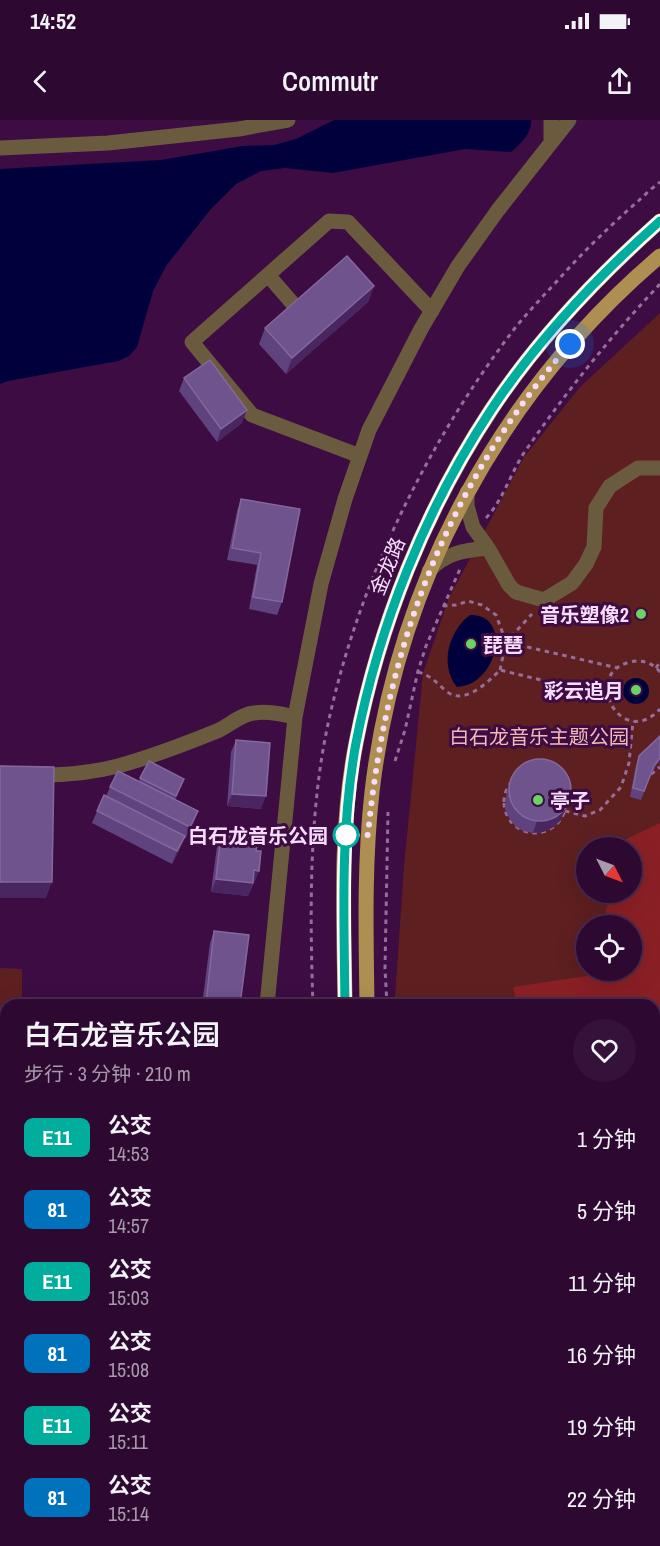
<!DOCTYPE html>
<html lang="zh">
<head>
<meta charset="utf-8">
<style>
  :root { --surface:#2d0932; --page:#35123a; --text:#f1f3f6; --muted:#a79aac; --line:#482a4d }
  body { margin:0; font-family:"Archivo Narrow","Noto Sans SC",sans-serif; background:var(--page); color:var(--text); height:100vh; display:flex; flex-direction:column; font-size:22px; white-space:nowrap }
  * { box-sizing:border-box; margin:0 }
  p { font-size:20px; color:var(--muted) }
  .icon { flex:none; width:33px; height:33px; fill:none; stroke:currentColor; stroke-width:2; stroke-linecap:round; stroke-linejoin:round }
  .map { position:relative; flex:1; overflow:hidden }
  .panel { position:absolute; left:0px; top:879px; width:660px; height:548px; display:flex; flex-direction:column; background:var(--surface); border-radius:18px 18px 0 0; box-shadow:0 6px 24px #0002,0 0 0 2px var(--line) }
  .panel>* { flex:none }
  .badge { padding:0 12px; border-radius:9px; font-size:21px; line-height:39px }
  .needle { width:39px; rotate:132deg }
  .tools { position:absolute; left:576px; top:717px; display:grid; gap:12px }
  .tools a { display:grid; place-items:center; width:66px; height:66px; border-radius:50%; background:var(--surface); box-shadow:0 6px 24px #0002,0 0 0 2px var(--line); font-size:30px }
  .you { position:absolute; width:30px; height:30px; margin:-15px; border:4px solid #fff; border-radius:50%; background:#1a73e8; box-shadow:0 0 0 9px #1a73e833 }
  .map>.badge { position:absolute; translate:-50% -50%; box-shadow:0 0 0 3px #fff }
  .round { display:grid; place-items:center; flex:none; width:63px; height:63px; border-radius:32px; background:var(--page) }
  .head { display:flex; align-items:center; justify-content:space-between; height:102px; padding:0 24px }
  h1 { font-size:28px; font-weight:600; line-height:45px }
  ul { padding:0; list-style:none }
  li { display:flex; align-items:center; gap:18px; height:72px; padding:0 24px }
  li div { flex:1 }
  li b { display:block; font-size:22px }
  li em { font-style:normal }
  li .badge { min-width:66px; font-weight:700; text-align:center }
  .status { display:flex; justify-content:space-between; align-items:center; height:42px; padding:0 30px; background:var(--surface); direction:ltr }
  .status svg { height:16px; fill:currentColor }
  header { display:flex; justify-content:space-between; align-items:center; height:78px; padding:0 24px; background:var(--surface); font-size:27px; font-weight:600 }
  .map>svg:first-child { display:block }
</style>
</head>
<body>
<div class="status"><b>14:52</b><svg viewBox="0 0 49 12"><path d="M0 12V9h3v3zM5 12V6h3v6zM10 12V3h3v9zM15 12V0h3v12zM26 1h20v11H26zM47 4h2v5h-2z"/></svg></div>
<header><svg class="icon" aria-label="back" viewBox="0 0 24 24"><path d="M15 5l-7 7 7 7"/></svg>Commutr<svg class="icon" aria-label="share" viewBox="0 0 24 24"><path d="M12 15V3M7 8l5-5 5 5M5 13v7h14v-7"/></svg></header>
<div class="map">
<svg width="660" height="1426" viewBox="0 0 660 1426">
  <rect width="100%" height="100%" fill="#3c0c42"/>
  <path fill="#491450" d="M654 961H660V1071H654Z"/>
  <path fill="#5e1f20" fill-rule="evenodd" d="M660 193V961H654V885H395V877L404 746 423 553 449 478 524 337 580 267ZM586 728H632V772H586ZM586 806H632V850H586Z
    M0 848 22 849V885H6V895H0Z"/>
  <path fill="#8a2026" d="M660 703V951H654V885H517L513 867 587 856 589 851 632 850V806L602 805 611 773 632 772V728L619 727 620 722Z"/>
  <path fill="#00003c" d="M334 0H531C532 14 520 24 511 32L465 29 333 53 285 48 261 51 236 64 210 90 166 146 153 171 137 227 129 236 118 241 8 261 0 264V49L161 40 243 26 274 25 296 19Z
    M470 495C513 494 498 565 457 567 439 546 449 510 470 495Z
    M623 571a13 13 0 1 1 26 0a13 13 0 1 1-26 0Z"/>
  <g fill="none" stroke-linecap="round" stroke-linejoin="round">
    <path stroke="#956e9a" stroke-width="3" stroke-dasharray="4.5 4.5" stroke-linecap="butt" d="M486 398C504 379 511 351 526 330 566 272 611 216 660 164
      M443 486 457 485 468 481 482 485 496 495 506 522 618 548
      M656 548 660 542
      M500 550 506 522 532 494
      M418 552C430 555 437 563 446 571 464 586 487 563 500 550L607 576
      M660 552C653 543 642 539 630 542 580 554 622 631 660 589
      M395 641 405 610 418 551 426 526 460 449
      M504 682a31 31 0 1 1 62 0a31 31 0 1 1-62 0Z
      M651 654 660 647
      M565 691 585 696 600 690 621 667 629 643 633 601
      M313 885C310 800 309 708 324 624 352 475 423 328 515 208 529 191 544 175 559 159 581 134 604 112 628 90 639 81 649 70 660 62
      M387 885 385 849 388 692
      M654 1139H660
      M654 1257H660
      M304 1426V1420
      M404 1426 405 1420"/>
    <path stroke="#6a5b3e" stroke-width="15" d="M551 23V0
      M0 28 108 23 239 9 288 0
      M268 155 294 185
      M360 336 252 295 192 222 329 101 348 102 432 191
      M467 372V386L473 407 488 428 509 465 516 472 544 480 572 463 586 444 594 427 596 388 610 366 638 348H660
      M429 451C445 433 465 430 488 428
      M0 653C40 657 79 656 118 646 151 637 185 624 217 611 229 606 241 594 254 593 268 591 281 594 295 597
      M267 885 295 597 321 464 345 379 369 310 421 209 458 146 498 90 569 0
      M0 912H6
      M1 1183 6 1030"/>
    <path stroke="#ae8f51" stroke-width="15" d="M345 885C344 798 339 709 356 623 379 505 425 390 491 290 538 219 597 157 660 101
      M367 885C366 814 364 743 372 672 396 464 501 271 660 136
      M654 1166H660
      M0 1183H6
      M0 1217H6
      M654 1219H660
      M330 1426V1420
      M371 1426V1420"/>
    <path stroke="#a37ea7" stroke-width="4.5" stroke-dasharray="9 4.5" stroke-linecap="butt" d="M654 965H660
      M654 991H660
      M654 1007H660
      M654 1028H660
      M654 1040H660"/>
  </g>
  <path fill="#5f437e" d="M374 166 368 182 286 254 259 224 265 208Z
    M184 258 242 303 217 322 179 271Z
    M241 379 282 482 277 495 249 489 257 445 227 440 237 391Z
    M236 620 261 689 227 686 231 632Z
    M639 636 651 654 641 680 630 677 636 645Z
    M512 657 570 679 560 701 552 708 543 712 533 713 523 711 515 706 509 698 505 689 507 670Z
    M140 658 184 659 175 680 198 691 193 704 185 719H184L180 728 172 744 92 703 97 691 106 676 110 667 139 661Z
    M221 713 256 731 259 751 248 776 211 772 217 726Z
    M214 811 240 885H202L210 823Z
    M520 1420H562L560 1426H520Z
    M634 1420H654L660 1426H634Z"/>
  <path fill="#4a2661" d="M374 166 368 182 286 254 292 238Z
    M247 290 242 303 217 322 221 309Z
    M660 638V642L651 654 641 680 654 646Z
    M232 674 266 676 261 689 227 686Z
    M570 679 560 701 552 708 543 712 533 713 537 701Z
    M198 691 193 704 185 719 190 707Z
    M185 716 180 728 172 744 177 731Z
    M254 750 259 751 254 763H250Z
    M216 759 253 763 248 776 211 772Z
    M0 762H52L46 778H0Z
    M206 883 226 885H205Z
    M0 1301H6V1317H0Z
    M180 1420H232V1421Z
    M529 1420H562L560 1426H527Z"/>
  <path fill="#6f538c" stroke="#84689d" stroke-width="1.5" d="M347 136 374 166 292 238 265 208Z
    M210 240 247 290 221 309 184 258Z
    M241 379 300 389 282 482 253 477 261 433 232 428Z
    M660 616V638L654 646 644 671 633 668 639 636Z
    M236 620 270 623 266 676 232 674Z
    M509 670a31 31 0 1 1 62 0a31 31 0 1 1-62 0Z
    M149 641 184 659 176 676 140 658Z
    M0 646 54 647 52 762H0Z
    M118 651 198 691 190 707 110 667Z
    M104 675 185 716 177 731 97 691Z
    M221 713 258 717 256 731H261L259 751 254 750 253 763 216 759Z
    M214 811 249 815 240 885H226L206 883Z
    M0 1271H6V1301H0Z
    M654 1320H660V1426H642V1420H654Z"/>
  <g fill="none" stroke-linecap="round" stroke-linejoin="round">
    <defs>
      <path id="line" d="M345 885C344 798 340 709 356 623 379 505 425 390 491 290 538 219 597 157 660 101"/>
    </defs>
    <use href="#line" stroke="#fff" stroke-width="14"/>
    <use href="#line" stroke="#01ad9c" stroke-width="9"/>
    <path stroke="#f8dcfb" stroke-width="6" stroke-dasharray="0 10.8" d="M346 715H368C386 528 445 368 570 224"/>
  </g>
  <g fill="#69d464" stroke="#3c0c42" stroke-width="2">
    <circle cx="641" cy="494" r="6"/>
    <circle cx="471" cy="524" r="6"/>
    <circle cx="636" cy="570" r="6"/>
    <circle cx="538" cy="680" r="6"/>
  </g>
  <circle fill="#fff" stroke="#01ad9c" stroke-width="3" cx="346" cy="715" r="12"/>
  <g text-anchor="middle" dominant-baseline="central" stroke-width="6" stroke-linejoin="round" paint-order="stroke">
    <g font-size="20" fill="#f8dcfb" stroke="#3c0c42">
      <text transform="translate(387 446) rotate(-68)">金龙路</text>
    </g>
    <g font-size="20" font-weight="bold" fill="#f8dcfb" stroke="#3c0c42" text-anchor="end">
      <text x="629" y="494">音乐塑像2</text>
      <text x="483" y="524" text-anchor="start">琵琶</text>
      <text x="624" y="570">彩云追月</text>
      <text x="550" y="680" text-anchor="start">亭子</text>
    </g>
    <g font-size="20" fill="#f3b9b5" stroke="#3c0c42">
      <text x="539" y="616">白石龙音乐主题公园</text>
    </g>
    <g font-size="20" font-weight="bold" fill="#f8dcfb" stroke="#3c0c42" text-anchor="end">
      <text x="328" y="715">白石龙音乐公园</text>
    </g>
  </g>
</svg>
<div class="tools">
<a><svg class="needle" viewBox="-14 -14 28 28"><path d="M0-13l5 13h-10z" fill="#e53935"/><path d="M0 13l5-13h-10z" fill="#a79aac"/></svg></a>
<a><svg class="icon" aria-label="locate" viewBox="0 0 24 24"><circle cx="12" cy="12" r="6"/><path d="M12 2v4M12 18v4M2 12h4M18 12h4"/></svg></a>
</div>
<div class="you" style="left:570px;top:224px"></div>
<section class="panel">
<div class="head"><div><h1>白石龙音乐公园</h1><p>步行 · 3 分钟 · 210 m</p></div><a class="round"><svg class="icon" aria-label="heart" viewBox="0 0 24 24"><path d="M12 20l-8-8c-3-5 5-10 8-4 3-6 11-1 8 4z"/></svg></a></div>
<ul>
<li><span class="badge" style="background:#01ad9c;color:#fff">E11</span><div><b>公交</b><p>14:53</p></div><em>1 分钟</em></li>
<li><span class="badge" style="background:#0072bc;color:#fff">81</span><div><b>公交</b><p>14:57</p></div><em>5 分钟</em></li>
<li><span class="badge" style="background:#01ad9c;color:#fff">E11</span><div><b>公交</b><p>15:03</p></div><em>11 分钟</em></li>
<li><span class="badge" style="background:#0072bc;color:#fff">81</span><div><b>公交</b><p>15:08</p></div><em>16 分钟</em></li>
<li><span class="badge" style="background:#01ad9c;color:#fff">E11</span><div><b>公交</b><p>15:11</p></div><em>19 分钟</em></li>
<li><span class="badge" style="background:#0072bc;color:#fff">81</span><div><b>公交</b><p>15:14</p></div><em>22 分钟</em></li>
</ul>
</section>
</div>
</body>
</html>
